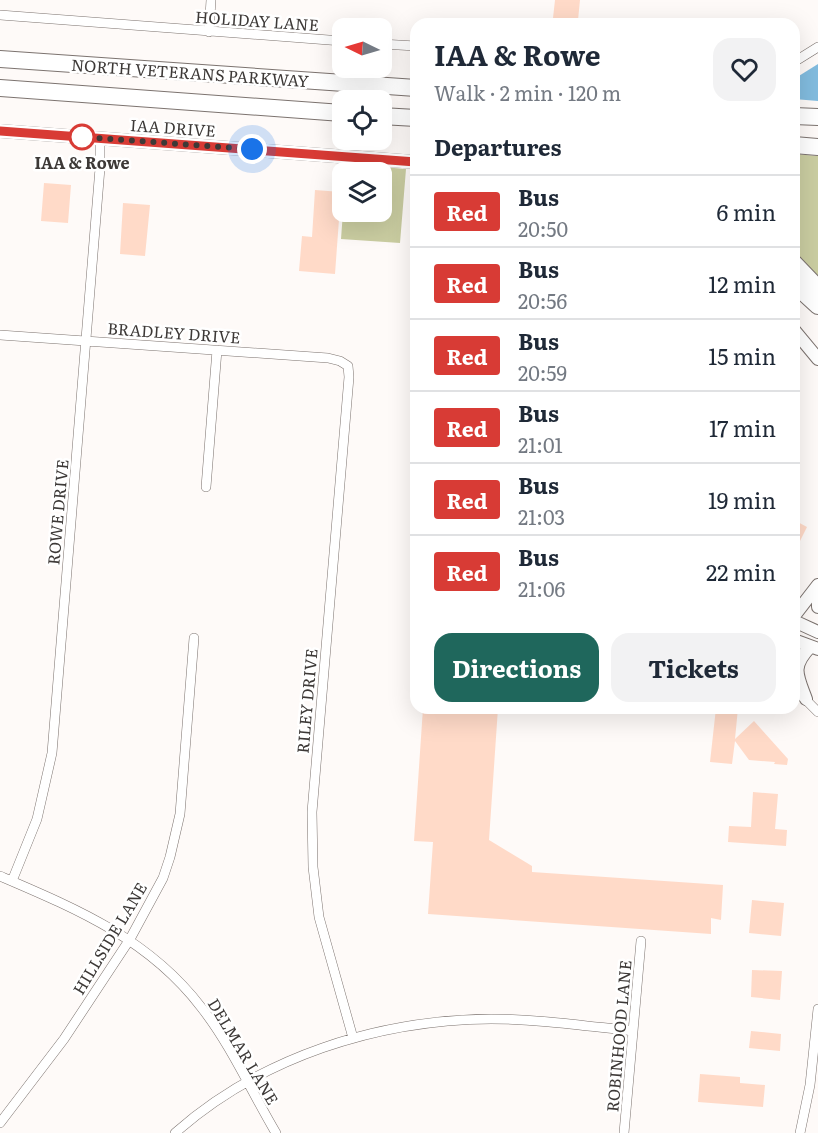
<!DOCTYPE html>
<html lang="en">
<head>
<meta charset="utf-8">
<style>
  :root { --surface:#fff; --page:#f2f2f3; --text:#1f2937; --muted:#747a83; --line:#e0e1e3; --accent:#1f675c }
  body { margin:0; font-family:Literata,serif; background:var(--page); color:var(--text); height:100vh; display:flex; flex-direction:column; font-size:22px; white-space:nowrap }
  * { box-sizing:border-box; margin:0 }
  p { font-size:20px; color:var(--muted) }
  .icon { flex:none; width:33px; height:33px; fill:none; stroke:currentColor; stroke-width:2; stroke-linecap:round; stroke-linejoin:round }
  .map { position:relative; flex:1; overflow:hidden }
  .drawer { position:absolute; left:410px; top:18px; width:390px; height:696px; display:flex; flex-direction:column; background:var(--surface); border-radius:18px; box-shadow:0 6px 24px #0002 }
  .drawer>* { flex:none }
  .badge { padding:0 12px; border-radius:4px; font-size:21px; line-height:39px }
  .needle { width:39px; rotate:275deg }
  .fabs { position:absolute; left:332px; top:18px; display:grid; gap:12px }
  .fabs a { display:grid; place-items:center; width:60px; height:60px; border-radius:12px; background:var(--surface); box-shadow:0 6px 24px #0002; font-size:30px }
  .you { position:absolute; width:30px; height:30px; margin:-15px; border:4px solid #fff; border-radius:50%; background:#1a73e8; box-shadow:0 0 0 9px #1a73e833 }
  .map>.badge { position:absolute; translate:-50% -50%; box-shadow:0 0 0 3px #fff }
  h2 { padding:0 24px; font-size:22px; line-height:54px }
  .round { display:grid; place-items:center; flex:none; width:63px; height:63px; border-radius:18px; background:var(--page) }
  .headline { display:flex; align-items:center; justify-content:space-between; height:102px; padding:0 24px }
  h1 { font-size:28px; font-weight:700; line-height:45px }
  .cta { display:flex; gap:12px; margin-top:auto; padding:12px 24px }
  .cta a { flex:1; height:69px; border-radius:18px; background:var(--accent); color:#fff; font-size:24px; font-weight:700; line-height:69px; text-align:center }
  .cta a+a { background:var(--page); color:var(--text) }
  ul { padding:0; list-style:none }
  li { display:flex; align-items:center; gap:18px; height:72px; padding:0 24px; border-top:2px solid var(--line) }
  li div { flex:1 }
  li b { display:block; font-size:22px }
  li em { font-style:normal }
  li .badge { min-width:66px; font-weight:700; text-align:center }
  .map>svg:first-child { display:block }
</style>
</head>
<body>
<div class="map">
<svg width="818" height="1133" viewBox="0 0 818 1133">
  <rect width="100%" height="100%" fill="#fefaf8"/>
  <path fill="#cacda1" d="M794 154 818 156V277L794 250Z
    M346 164 406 169 400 243 341 239 343 212H381V172H346Z"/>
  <path fill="#82bcdf" d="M818 64V101L794 99V79Z"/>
  <path fill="#ffdac8" d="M555 0H580L578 20 553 18Z
    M44 183 71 185 68 223 41 221Z
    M315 190 341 192 335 274 299 271 302 236 312 237Z
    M123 203 150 205 145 256 120 254Z
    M794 520 807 527 794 553Z
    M423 708H498L489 840 532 866V872L723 885 721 920 711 918V934L428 914 433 842 414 841Z
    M716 708H738L735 739 754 721 788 759 787 765 774 764 775 762 749 760 735 741 732 764 710 762Z
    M753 792 778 794 775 829 787 830 786 846 728 842 729 826 751 827Z
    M752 900 784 903 781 936 749 933Z
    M752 970 782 971 780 1000 751 997Z
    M751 1031 781 1034 780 1051 749 1048Z
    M700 1074 740 1077V1083L765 1085 763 1107 698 1102Z"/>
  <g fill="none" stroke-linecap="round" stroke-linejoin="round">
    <defs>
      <path id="minor" d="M0 15 342 41
        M209 32 211 0
        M381 44 416 46
        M794 62 818 47
        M0 335 328 358 340 361 348 366 349 377 312 812 313 867 319 917 353 1038
        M206 487 217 350
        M794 688 818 712
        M0 876C77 909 149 939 201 1007 231 1045 251 1091 276 1133
        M12 881 37 819 52 753 100 168V138
        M0 1123 64 1039 130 939 163 878 170 857 180 814 194 638
        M175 1133C261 1057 377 1020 491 1019 538 1019 586 1026 633 1031
        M624 1133 641 941
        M800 1133 810 1085 818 1009"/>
      <path id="tertiary" d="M0 131 416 162
        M794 330 818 359
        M818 599V607
        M794 616 818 585
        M794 621 818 632
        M794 640 818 649
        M806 699C797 675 791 667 810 647"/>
      <path id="trunk" d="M0 59 416 88
        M0 88 342 113
        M381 116 416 118
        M794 116 818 117
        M794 145 818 147
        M794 263 818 288
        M794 284 818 306"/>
    </defs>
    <use href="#minor" stroke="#7c736f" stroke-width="10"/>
    <use href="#tertiary" stroke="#7c736f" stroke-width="14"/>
    <use href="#trunk" stroke="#7c736f" stroke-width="18"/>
    <use href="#minor" stroke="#fff" stroke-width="9"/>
    <use href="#tertiary" stroke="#fff" stroke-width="12"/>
    <use href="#trunk" stroke="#fff" stroke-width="16"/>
  </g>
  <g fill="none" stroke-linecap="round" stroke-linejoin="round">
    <defs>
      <path id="line" d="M0 131 416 162"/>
    </defs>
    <use href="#line" stroke="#fff" stroke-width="14"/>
    <use href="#line" stroke="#d83b35" stroke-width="9"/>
    <path stroke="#3d3937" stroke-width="6" stroke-dasharray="0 10.8" d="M82 137H80L252 149"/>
  </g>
  <circle fill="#fff" stroke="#d83b35" stroke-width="3" cx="82" cy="137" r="12"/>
  <g text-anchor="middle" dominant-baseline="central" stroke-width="5" stroke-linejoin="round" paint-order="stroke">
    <g font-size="16" fill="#3d3937" stroke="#fff">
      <text transform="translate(257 20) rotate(4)">HOLIDAY LANE</text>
      <text transform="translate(190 72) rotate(4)">NORTH VETERANS PARKWAY</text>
      <text transform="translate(173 127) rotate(4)">IAA DRIVE</text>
      <text transform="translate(174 332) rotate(4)">BRADLEY DRIVE</text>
      <text transform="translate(57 512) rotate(-85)">ROWE DRIVE</text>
      <text transform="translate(306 701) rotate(-85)">RILEY DRIVE</text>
      <text transform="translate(109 938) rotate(-59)">HILLSIDE LANE</text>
      <text transform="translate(618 1036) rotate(-85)">ROBINHOOD LANE</text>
      <text transform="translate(244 1051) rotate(59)">DELMAR LANE</text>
    </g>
    <g font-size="16" font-weight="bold" fill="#3d3937" stroke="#fff">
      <text x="82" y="162">IAA &amp; Rowe</text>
    </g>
  </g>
</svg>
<div class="fabs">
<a><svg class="needle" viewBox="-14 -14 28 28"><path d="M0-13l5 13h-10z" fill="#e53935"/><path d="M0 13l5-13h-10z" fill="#747a83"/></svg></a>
<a><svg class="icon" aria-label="locate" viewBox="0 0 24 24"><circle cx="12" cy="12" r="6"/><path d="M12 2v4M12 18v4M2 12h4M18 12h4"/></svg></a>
<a><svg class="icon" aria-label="layers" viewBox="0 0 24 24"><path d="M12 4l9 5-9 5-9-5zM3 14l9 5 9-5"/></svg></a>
</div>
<div class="you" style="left:252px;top:149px"></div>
<section class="drawer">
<div class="headline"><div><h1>IAA &amp; Rowe</h1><p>Walk · 2 min · 120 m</p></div><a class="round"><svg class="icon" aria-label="heart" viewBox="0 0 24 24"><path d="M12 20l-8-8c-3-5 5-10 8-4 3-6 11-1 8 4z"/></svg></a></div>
<h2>Departures</h2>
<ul>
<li><span class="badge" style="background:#d83b35;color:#fff">Red</span><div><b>Bus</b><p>20:50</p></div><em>6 min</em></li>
<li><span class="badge" style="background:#d83b35;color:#fff">Red</span><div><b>Bus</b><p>20:56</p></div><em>12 min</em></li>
<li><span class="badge" style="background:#d83b35;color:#fff">Red</span><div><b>Bus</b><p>20:59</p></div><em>15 min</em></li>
<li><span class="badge" style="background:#d83b35;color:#fff">Red</span><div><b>Bus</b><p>21:01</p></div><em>17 min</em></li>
<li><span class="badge" style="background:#d83b35;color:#fff">Red</span><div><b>Bus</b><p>21:03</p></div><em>19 min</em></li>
<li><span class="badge" style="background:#d83b35;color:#fff">Red</span><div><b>Bus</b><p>21:06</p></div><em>22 min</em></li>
</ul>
<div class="cta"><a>Directions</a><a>Tickets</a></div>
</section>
</div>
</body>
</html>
